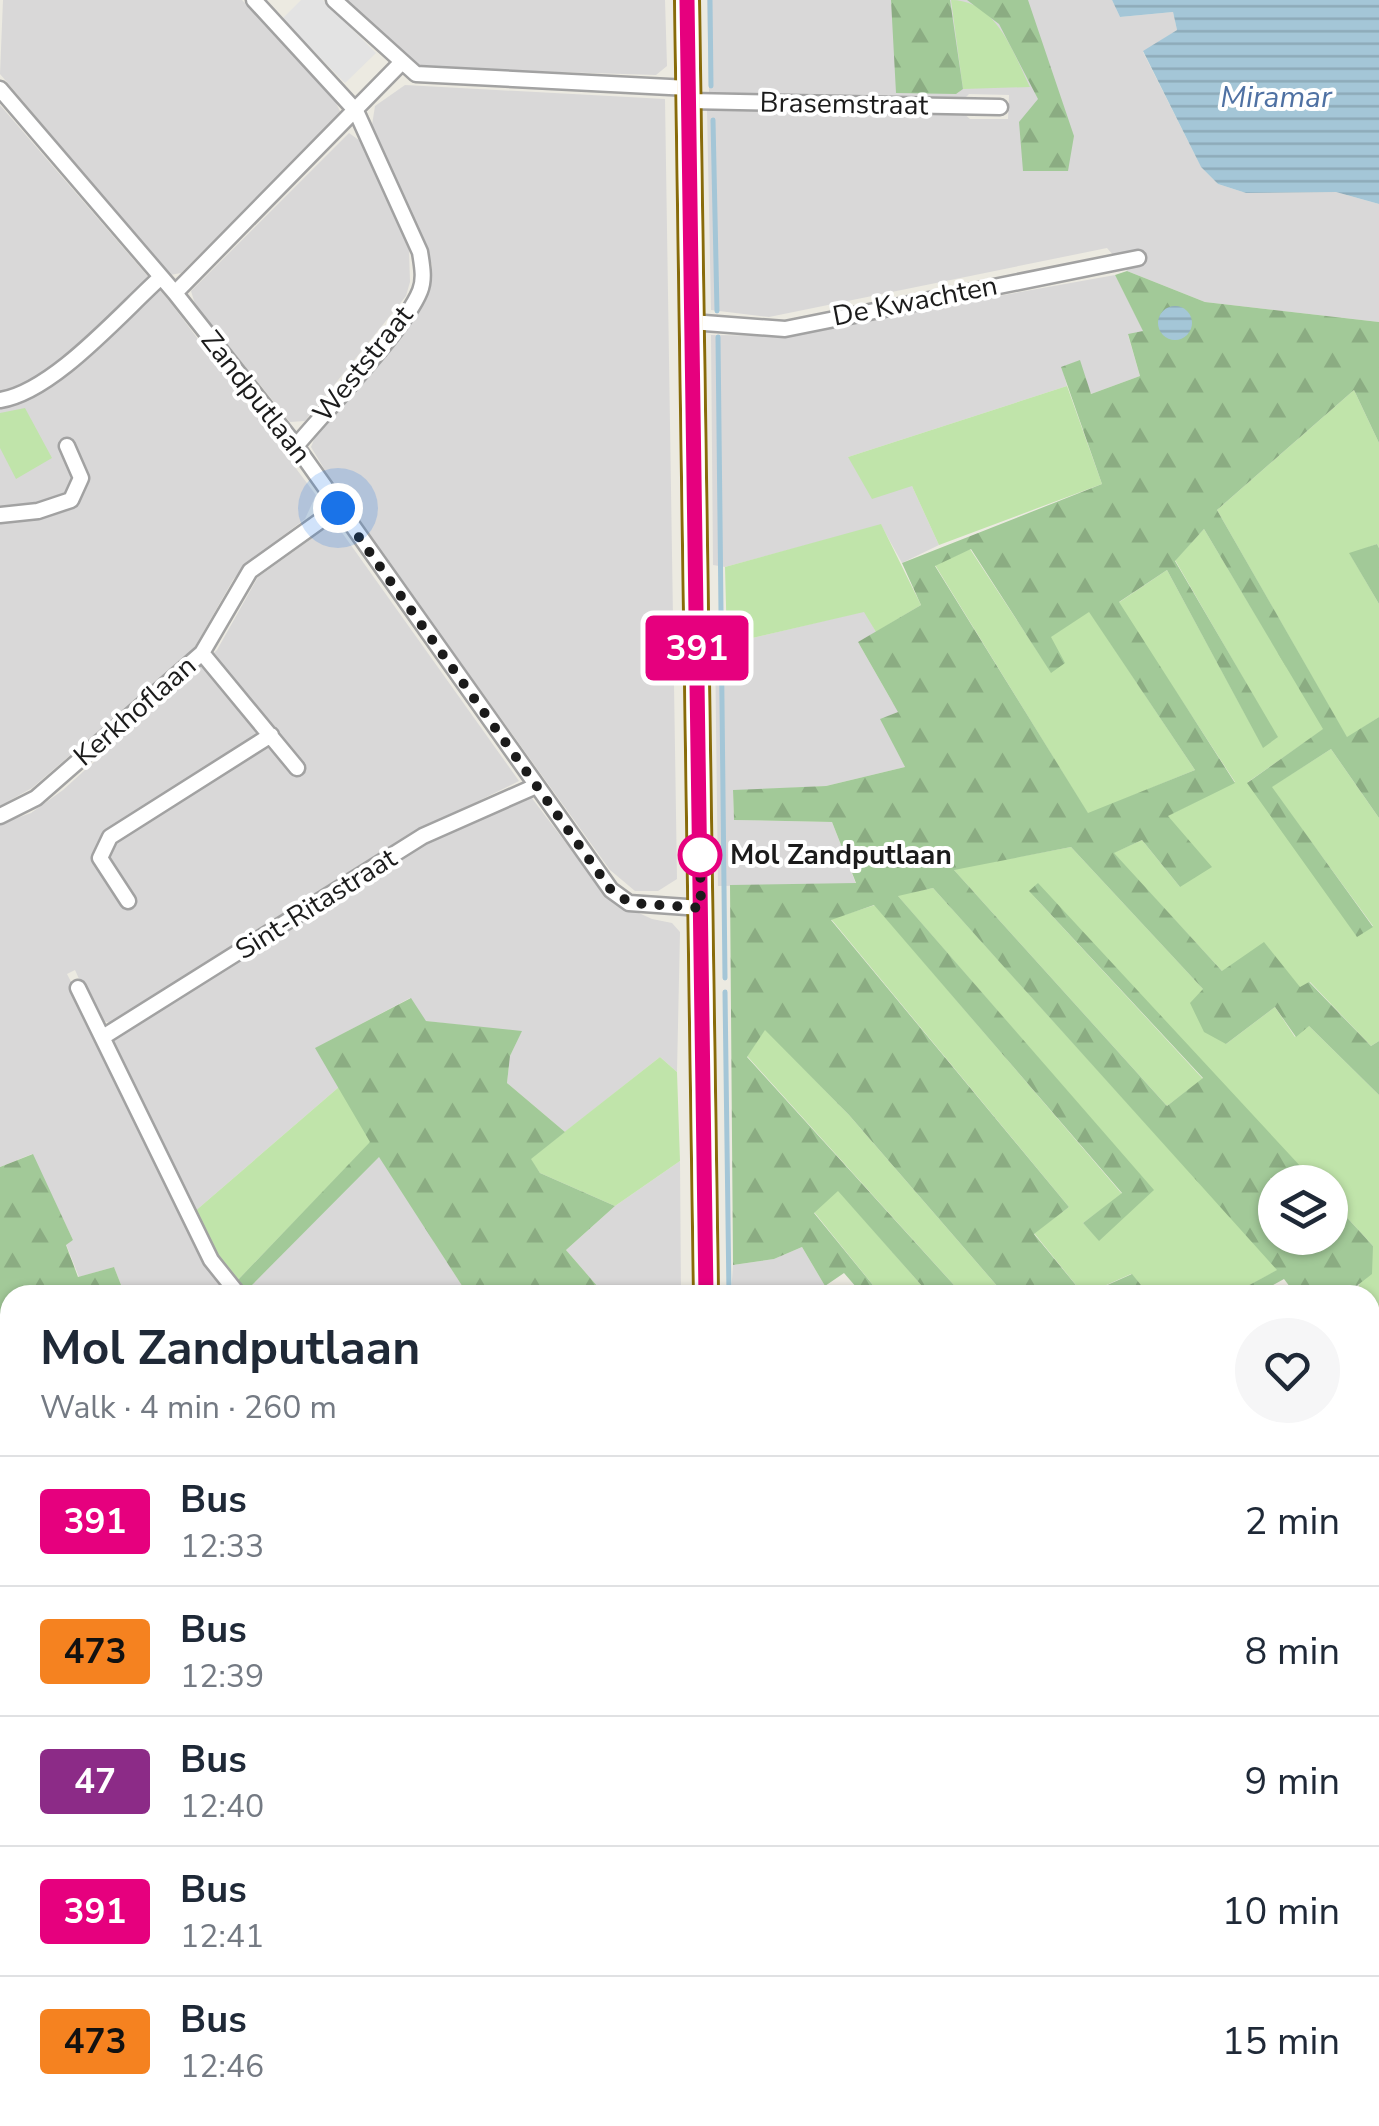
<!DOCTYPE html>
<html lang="en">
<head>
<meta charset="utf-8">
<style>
  :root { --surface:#fff; --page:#f6f6f7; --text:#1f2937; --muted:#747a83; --line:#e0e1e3 }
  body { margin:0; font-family:"Nunito Sans",sans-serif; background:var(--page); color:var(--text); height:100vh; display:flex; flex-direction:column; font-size:38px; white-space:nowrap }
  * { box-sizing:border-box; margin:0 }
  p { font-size:32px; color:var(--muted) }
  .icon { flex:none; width:55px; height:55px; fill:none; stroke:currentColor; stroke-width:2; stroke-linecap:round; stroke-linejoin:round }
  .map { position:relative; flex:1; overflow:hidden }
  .sheet { position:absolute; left:0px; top:1285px; width:1380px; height:842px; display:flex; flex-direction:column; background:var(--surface); border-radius:30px 30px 0 0; box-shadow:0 2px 8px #0004 }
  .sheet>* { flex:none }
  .badge { padding:0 20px; border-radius:8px; font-size:35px; line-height:65px }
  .controls { position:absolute; left:1258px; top:1165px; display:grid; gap:20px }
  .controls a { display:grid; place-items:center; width:90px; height:90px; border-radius:50%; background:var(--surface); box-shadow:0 2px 8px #0004; font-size:50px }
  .you { position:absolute; width:50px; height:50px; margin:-25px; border:8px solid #fff; border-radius:50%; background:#1a73e8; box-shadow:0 0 0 15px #1a73e833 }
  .map>.badge { position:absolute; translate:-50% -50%; box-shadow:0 0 0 5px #fff }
  .round { display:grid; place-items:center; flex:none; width:105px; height:105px; border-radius:52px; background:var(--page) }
  .head { display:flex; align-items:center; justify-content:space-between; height:170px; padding:0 40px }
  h1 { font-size:48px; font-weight:700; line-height:75px }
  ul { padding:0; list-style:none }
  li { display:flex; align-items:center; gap:30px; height:130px; padding:0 40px; border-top:2px solid var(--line) }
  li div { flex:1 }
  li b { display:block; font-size:38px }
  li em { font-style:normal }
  li .badge { min-width:110px; font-weight:700; text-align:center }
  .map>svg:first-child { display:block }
</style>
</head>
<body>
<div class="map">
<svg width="1379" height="2126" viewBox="0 0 1379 2126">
  <defs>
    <pattern id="farmland-furrows" width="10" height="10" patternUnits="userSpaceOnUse" patternTransform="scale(2.5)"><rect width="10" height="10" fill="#e5eacd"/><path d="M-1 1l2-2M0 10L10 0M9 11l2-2" fill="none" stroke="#c4c8af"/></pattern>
    <pattern id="forest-firs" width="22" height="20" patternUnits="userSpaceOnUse" patternTransform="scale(2.5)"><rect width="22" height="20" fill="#a2c998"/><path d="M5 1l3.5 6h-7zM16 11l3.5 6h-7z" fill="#8bac82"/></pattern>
    <pattern id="water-rules" width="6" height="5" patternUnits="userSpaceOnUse" patternTransform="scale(2.5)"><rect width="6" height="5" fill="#a4c6d7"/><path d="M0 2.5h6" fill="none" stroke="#8daab8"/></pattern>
  </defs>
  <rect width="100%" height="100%" fill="#eceae1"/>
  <path fill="#d9d8d8" d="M3 0H242L329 89 341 113 181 273 170 275 0 74Z
    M345 0H665L667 66 656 75 424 68 401 55Z
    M707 0H1112L1120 17 1173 12 1177 30 1143 52 1201 167 1218 184 1246 193 1336 192 1379 204V322L1205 302 1127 271 1107 248 769 317 711 310 707 109 963 113 970 119H1008L1009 95 969 94 962 101 731 97 709 92Z
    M405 85 665 99 677 879 658 891H635L610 870 340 495 311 447 318 429 427 297 432 265 372 125 375 106Z
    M0 105 170 302 316 495 305 519 247 563 233 580 193 650 32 788 0 806Z
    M349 133 363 143 391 205 409 250 410 282 406 296 305 421 290 422 195 304 191 291Z
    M1115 275 1144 332 1128 335 1140 376 1091 394 1079 361 1062 367 1067 386 848 457 912 486 939 545 902 563 881 525 725 567 713 565 711 335 775 336Z
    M329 526 338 527 519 781 417 831 112 1023 101 1021 94 1012 75 970 67 974 232 1295H125L114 1267 79 1277 66 1244 73 1240 32 1154 0 1167V824L31 813 63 790 217 650 258 577Z
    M865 611 876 632 858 642 898 712 881 719 905 767 826 786 733 791 734 820 832 822 856 884 718 886 715 642 727 644Z
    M531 797 594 880 619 904 652 919 672 923 680 932 677 1072 660 1057 565 1132 507 1083 510 1056 521 1032 425 1021 410 998 316 1048 339 1087 193 1213 112 1046 116 1036 425 843 459 823Z
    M379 1156 468 1295 245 1292Z
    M680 1161 681 1295H605L566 1250 615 1206Z
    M802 1247 825 1286 810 1295H731L733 1265 774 1259Z
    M1370 1593 1379 1604V1896L1370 1883Z
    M337 2118H470L477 2126H344Z
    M861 2118H954L959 2126H865Z"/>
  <path fill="#ecd5d1" d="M741 2118H861L865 2126H741Z"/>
  <path fill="url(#farmland-furrows)" d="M1370 1391 1379 1402V1518L1370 1524Z"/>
  <path fill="#c0e4aa" d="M951 0C996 0 1013 52 1030 87L963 89Z
    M1067 386 1102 484 939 545 912 486 872 499 848 457Z
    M1354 390 1379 443V548L1377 544 1350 554 1379 604V717L1347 738 1217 510Z
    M25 408 52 458 16 479 0 448V413Z
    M881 524 921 605 876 632 864 612 727 644 725 567Z
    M1204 529 1324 729 1248 782 1357 936 1373 926 1271 787 1331 749 1379 818V1041L1371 1046 1310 982 1301 988 1222 971 1113 853 1142 840 1180 887 1167 816 1235 782 1118 603 1167 570 1263 747 1277 737 1175 560Z
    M970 549 1051 672 1050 637 1089 611 1195 770 1088 814 935 565Z
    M1071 847 1204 990 1226 1044 1275 1007 1295 1037 1308 1025 1379 1095V1356L1370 1346V1295H1345L1358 1288 1373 1246 1330 1199V1182H1315L1030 892 1203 1079 1167 1106 953 869Z
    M933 888 1278 1270 1231 1295H1149L1131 1274 1084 1295 1034 1233 1069 1207 831 919 875 905 1122 1194 1083 1223 1099 1240 1153 1190 897 895Z
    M765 1029 849 1115 1005 1295H963L747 1056Z
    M660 1057 677 1072 680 1161 615 1206 540 1173 530 1159Z
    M339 1087 371 1142 235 1283 193 1213Z
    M838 1190 930 1295H881L814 1212Z
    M0 1501 10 1507V1587L0 1576Z
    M0 1602 10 1614V1924L0 1904Z
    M1371 1885 1379 1896V2072L1370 2061Z
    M1 1953 10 1972V2118H80L84 2126H0Z
    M171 2118H337L344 2126H176Z
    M1016 2118H1283L1269 2126H998Z"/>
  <path fill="url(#forest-firs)" fill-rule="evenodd" d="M891 0H950L963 89 956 94 896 93Z
    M967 0H1028L1074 136 1068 171H1023L1019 122 1038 99 999 24Z
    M1127 271 1205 302 1379 322V443L1354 390 1217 510 1347 737 1379 717V818L1331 749 1272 787 1373 927 1357 937 1247 783 1323 729 1204 529 1175 561 1278 737 1263 748 1167 570 1119 602 1235 783 1168 816 1212 867 1180 887 1142 840 1114 853 1222 971 1264 942 1300 987 1309 982 1371 1046 1379 1041V1095L1309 1026 1296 1037 1275 1007 1226 1044 1204 1032 1190 1003 1203 989 1071 847 954 870 1167 1106 1203 1078 1029 891 1038 883 1315 1182H1275V1238H1330V1199L1373 1246 1372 1274 1345 1295H1296L1284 1279 1255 1295H1231L1277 1270 933 888 898 896 1154 1190 1099 1241 1083 1223 1122 1193 874 905 831 920 1069 1207 1034 1234 1084 1295H1005L849 1115 765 1030 747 1057 963 1295H930L838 1191 814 1213 881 1295H863L844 1273 825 1286 802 1247 774 1259 733 1265 730 885 856 883 832 822 734 820 733 790 826 786 905 767 880 719 898 712 858 642 921 605 902 563 1102 484 1061 367 1080 360 1091 394 1140 376 1128 334 1143 331 1115 275ZM971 549 1051 673 1065 663 1051 637 1089 612 1195 770 1088 813 935 566Z
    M1377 544 1379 548V604L1349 553Z
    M411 998 426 1021 522 1031 510 1056 507 1083 565 1132 531 1159 540 1173 615 1206 566 1250 605 1295H468L379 1157 245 1292 235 1283 370 1142 315 1048Z
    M33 1154 73 1240 66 1245 78 1277 114 1267 125 1295H10V1507L0 1501V1378L8 1371 0 1343V1167Z
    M1132 1274 1149 1295H1085Z
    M1370 2061 1379 2072V2124L1269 2126 1283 2118H1370Z"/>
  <path fill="#e3e3e3" d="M301 0H323L376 53 345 83 282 19Z"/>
  <path fill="url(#water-rules)" d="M1112 0H1379V204L1336 192 1246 193 1218 184 1201 167 1143 51 1177 30 1173 12 1120 17Z
    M1158 323a17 17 0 1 1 34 0a17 17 0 1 1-34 0Z"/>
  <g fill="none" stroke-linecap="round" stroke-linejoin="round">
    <path stroke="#a4c6d7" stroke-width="5" d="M710 0 711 86
      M713 120 717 311
      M718 337 725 978
      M725 992 729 1295
      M0 1387 10 1383
      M1308 2118 1309 2126"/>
    <defs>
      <path id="street" d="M254 0 356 111 420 252C422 265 425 279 420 291 405 329 325 411 296 446
        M334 0 416 74 689 88
        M0 89 175 293 296 446 611 890 629 903 701 908
        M689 101 1000 107
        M175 293 400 64
        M691 322 785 329 1138 258
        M0 400C53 392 121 313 161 277
        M0 515 38 511 71 500 81 478 67 446
        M202 653 297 768
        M0 816 36 798 202 653 250 571 338 508
        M128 901 100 858 110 837 271 735
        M78 988 211 1260 239 1295
        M103 1037 423 836 536 786
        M1370 1580 1379 1591
        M591 2126V2124"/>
      <path id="primary" d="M687 0 706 1295
        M718 2118V2126"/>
    </defs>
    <use href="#street" stroke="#a2a2a2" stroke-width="19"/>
    <use href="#primary" stroke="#886b0a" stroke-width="28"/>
    <use href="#street" stroke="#fff" stroke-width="14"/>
    <use href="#primary" stroke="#f5d89d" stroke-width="22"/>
  </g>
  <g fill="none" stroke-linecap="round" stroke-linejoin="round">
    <defs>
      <path id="line" d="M687 0 706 1295"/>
    </defs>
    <use href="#line" stroke="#fff" stroke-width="22"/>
    <use href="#line" stroke="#e6007e" stroke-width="15"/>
    <path stroke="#1b1b1b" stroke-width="10" stroke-dasharray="0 18" d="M338 508 611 890 630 903 701 908 700 855"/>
  </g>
  <circle fill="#fff" stroke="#e6007e" stroke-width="5" cx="700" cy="855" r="20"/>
  <g text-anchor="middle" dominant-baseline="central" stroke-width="8" stroke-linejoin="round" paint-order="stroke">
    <g font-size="28" fill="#1b1b1b" stroke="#fff">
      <text transform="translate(844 104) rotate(1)">Brasemstraat</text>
      <text transform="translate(915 301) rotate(-11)">De Kwachten</text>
      <text transform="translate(363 364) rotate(-51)">Weststraat</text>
      <text transform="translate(256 397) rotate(52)">Zandputlaan</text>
      <text transform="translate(135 711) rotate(-41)">Kerkhoflaan</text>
      <text transform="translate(316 904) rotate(-32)">Sint-Ritastraat</text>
    </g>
    <g font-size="28" font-weight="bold" fill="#1b1b1b" stroke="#fff" text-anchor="start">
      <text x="730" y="855">Mol Zandputlaan</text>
    </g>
    <g font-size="30" font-style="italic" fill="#4f71a3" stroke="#fff">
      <text x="1276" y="97">Miramar</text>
    </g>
  </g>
</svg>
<div class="controls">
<a><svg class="icon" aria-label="layers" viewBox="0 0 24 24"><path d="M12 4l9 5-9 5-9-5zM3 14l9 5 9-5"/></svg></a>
</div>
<div class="you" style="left:338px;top:508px"></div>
<b class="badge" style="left:697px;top:648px;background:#e6007e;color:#fff">391</b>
<section class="sheet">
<div class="head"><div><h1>Mol Zandputlaan</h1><p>Walk · 4 min · 260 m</p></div><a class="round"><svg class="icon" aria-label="heart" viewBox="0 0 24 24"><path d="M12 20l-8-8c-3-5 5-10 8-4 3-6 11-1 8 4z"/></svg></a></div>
<ul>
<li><span class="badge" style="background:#e6007e;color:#fff">391</span><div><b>Bus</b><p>12:33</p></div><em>2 min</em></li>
<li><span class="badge" style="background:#f58220;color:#111">473</span><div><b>Bus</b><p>12:39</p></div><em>8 min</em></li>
<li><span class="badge" style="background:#8c2b87;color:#fff">47</span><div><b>Bus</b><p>12:40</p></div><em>9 min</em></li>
<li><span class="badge" style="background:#e6007e;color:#fff">391</span><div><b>Bus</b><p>12:41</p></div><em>10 min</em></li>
<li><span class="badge" style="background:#f58220;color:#111">473</span><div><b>Bus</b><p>12:46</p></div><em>15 min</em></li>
</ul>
</section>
</div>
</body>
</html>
